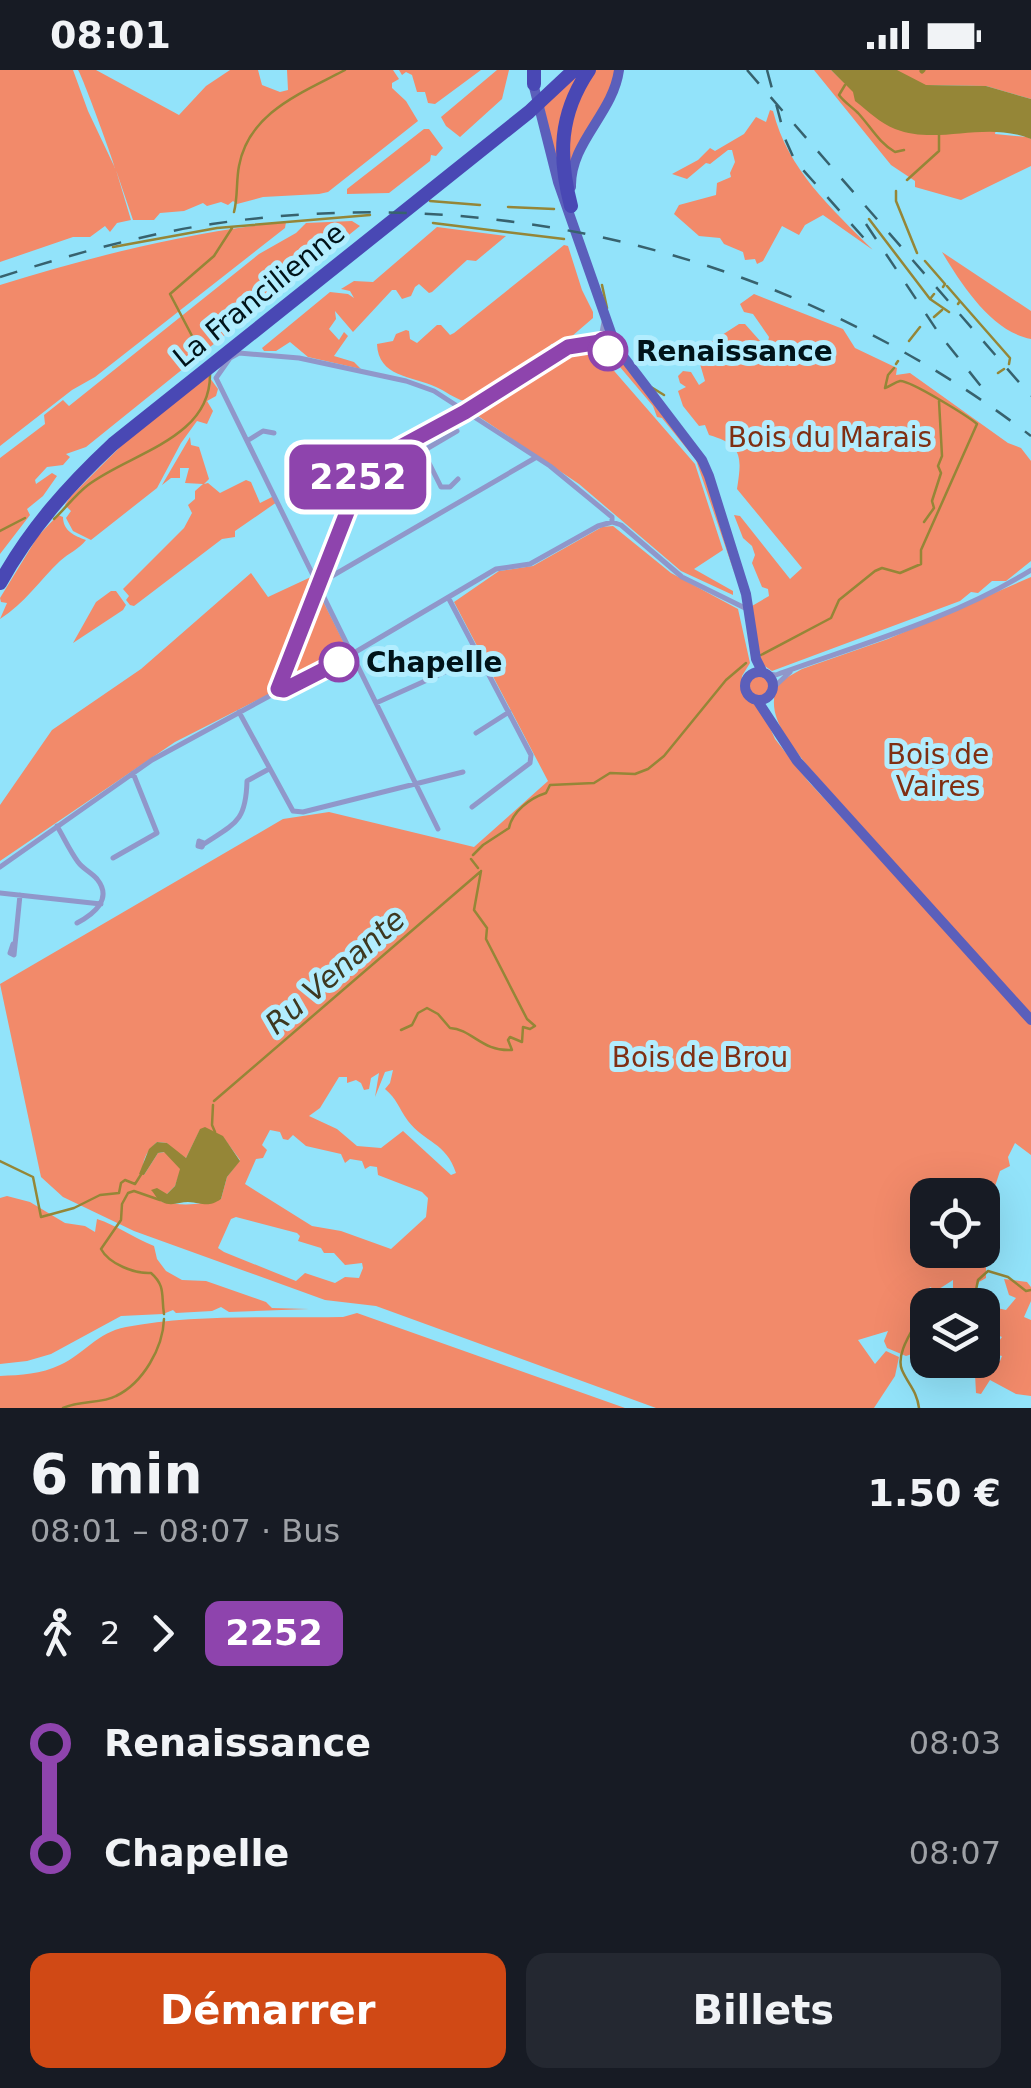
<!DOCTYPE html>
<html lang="fr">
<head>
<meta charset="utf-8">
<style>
  :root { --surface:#171b24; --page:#242831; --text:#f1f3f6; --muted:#9ea1a6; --accent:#d04915 }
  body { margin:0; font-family:"DejaVu Sans",sans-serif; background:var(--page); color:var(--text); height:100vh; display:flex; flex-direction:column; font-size:38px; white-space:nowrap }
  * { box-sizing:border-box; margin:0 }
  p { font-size:32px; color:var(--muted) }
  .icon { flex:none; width:55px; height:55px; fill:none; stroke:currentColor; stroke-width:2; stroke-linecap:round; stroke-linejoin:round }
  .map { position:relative; height:1338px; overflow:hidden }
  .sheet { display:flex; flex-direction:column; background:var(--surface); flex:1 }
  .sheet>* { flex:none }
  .badge { padding:0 20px; border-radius:15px; font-size:35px; line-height:65px }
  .controls { position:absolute; left:910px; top:1108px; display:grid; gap:20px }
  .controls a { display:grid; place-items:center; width:90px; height:90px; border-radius:20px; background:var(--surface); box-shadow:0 10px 40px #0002; font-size:50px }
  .map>.badge { position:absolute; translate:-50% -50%; box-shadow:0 0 0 5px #fff }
  .legs { display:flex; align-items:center; gap:15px; height:110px; padding:0 30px; font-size:32px }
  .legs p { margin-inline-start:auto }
  .headline { display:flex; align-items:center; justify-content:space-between; height:170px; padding:0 30px }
  h1 { font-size:55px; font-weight:700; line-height:75px }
  .action { display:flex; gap:20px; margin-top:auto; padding:20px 30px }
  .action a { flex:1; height:115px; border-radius:20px; background:var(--accent); color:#fff; font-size:40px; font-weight:700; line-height:115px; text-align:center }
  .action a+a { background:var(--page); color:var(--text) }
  ul { padding:0 30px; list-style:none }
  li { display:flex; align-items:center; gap:35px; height:110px; font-size:38px }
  li i { display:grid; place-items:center; width:15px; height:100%; margin:0 12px; background:currentColor }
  li i::after { content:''; width:25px; height:25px; margin:-12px; border:8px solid; border-radius:50%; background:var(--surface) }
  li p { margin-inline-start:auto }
  li:first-child i { background:linear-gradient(#0000 50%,currentColor 0) }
  li:last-child i { background:linear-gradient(currentColor 50%,#0000 0) }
  .status { display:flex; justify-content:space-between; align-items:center; height:70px; padding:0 50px; background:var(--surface); direction:ltr }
  .status svg { height:28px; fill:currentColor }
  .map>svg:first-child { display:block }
</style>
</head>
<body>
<div class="status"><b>08:01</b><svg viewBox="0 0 49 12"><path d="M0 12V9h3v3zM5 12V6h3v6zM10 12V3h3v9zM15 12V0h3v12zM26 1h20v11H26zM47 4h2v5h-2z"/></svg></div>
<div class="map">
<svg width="1031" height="1338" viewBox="0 0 1031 1338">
  <rect width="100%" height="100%" fill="#92e3fa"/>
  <path fill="#f28a6a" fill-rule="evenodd" d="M0 0H73L88 41 115 98C112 87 82 5 78 0H96L179 45 206 16 230 0H258L262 15 280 22 288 20 287 0H393L399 9 392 13V18L406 31 418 51 328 122 319 124 263 127 237 134 233 131 228 135 221 132 207 136 203 133 184 141 160 143 154 150H133L116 100 131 150 117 153 110 162 105 156 90 167H73L0 192Z
    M399 0H481L435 34 428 33 425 22H417L412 5 406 2 402 5Z
    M497 0H509L502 29 460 67 446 56 441 47Z
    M580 0H584L558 100 543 33Z
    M591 0H616L615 10 569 106 565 65Z
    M814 0H831L854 22 856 31C911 77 931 62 996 59L995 64 1027 67 1031 69V96L961 130 915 117V111L891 95Z
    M893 0H1031V29L986 16 921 15Z
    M770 40 773 41C788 100 831 138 873 180L823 145 805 155 799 165 782 156 763 191 757 194 755 189 745 190 743 182 724 174 720 168 699 166 674 144 679 135 716 125 717 113 731 107 730 103 735 92 732 80H728L710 94 706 93 687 109 672 104 698 90 710 78 715 81 744 64 756 47 766 52Z
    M424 59H429L443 78 436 86 431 85 430 91 389 123 347 124V119Z
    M352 151 360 156 86 377 66 384 70 387 63 395 47 397 35 410 36 414 52 403 57 406 43 426 27 439 30 445 0 484V388L45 354 44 345 63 330 69 336 259 184 296 163 306 153Z
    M286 152 285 158 95 307 72 320 0 376V215C93 186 189 162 286 152Z
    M437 157 506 166 476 191 467 190 432 222 429 223 419 214 415 217 411 226 402 229 396 220H392L353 262 335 241 336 249 329 259 339 270 344 262 348 266 334 286 354 292 361 299 308 287 290 272 276 281H264L262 278 330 222 348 224 354 228 350 221 341 219 354 211 373 212Z
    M564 175 568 176 582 220 593 242V248L564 273 551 274 547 285 464 331C453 328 446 321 436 317 412 306 378 307 377 274L393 271 396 264 406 260 409 261 410 269 417 273 437 255H441L450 265 454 263Z
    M942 182 1031 241V269C992 262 961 214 942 182Z
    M754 224 843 259 855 278 897 298 896 305 910 303 1008 373 1021 378 1031 391V491L1006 511H992L978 523 971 522 960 531 772 601 760 593 752 536 769 526 768 519 762 517 752 493 755 485 752 476 743 468 734 445 740 446 790 509 802 498 737 419C742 387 743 375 709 365L705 355 699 356 683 336 678 321 686 317 680 313 678 306 683 301 691 302 699 315 705 311 700 294 694 288 699 276 709 284 708 274 739 254H745L761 272H768L769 267 753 244 744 242 740 234Z
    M585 280 602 287 695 394 723 480 694 499 733 521V525L681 501 579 414 472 342 558 287Z
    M615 283 701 394 735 505 696 390 662 348 657 347 653 336 614 290Z
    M207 304 218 319 216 326 207 331 213 341 207 354 197 351 181 373 157 418 91 470 73 461 66 448 71 441 65 435 70 427 126 371Z
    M190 367 191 375 199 377 209 409 204 414 208 413 220 423 246 410 251 412 260 433 274 426 277 432 235 461V467L222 469 134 536 130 535 126 530 129 526 123 519 184 458 192 443 188 435 195 429V421L203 414 185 413 189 398H180V408H171L162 415Z
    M58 445 63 447C63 461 75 466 86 470 79 479 69 483 60 491 39 511 25 533 0 549L7 533 1 532 0 528 38 466Z
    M613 456 671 503 738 539 750 593 742 606 741 618 745 625 760 636 775 669 808 711 1031 953V1085L1015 1073 1008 1087 1010 1096 1000 1101 983 1153 982 1125H928V1180H970L968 1184 986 1197V1208L979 1212 972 1228 961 1231 953 1223V1210L939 1219 938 1224 933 1223 931 1217 923 1221C935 1243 919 1255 910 1273L912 1284 906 1286 887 1278 884 1271 888 1261 858 1270 875 1294 886 1281 899 1287 895 1306 874 1338H656L376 1236 325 1230 134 1161 63 1127 41 1107 0 914 283 749 329 742 474 777 548 711 454 532 499 501 533 496 602 457ZM393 1000 390 1013 385 1019C397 1029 398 1037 408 1051 425 1073 446 1072 456 1103L451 1105 403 1061 381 1078 357 1076 337 1059 309 1046 320 1038 339 1007H347V1013L356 1010 361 1013 364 1020 369 1019 371 1008 379 1003 375 1027 385 1002ZM200 1060 223 1067 240 1090 227 1107 221 1129C202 1135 182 1136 162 1132L156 1125 167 1124 175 1116 181 1099 165 1082 158 1083 144 1105C141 1091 146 1082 157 1072L167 1073 173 1081 186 1088ZM270 1060 280 1062 283 1069 288 1070 293 1065 306 1076 341 1084 345 1093 350 1089 362 1091 365 1099 370 1096 377 1097 378 1105 422 1122 428 1128 426 1147 391 1179 341 1161 312 1156 245 1114 256 1089 263 1088 267 1080 262 1075ZM236 1147 297 1163 300 1166 298 1171 321 1178 324 1183H334L345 1195 362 1193 363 1198 359 1208 345 1207 335 1213 305 1203 296 1211 224 1182 218 1178 231 1149Z
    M251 503 268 527 311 507 350 585 305 609 292 595 289 607 293 612 175 672 0 791V735L52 660 141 599Z
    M1031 507V945L806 694C788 670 763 643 779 612L802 599 888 569Z
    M111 521H116L126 535 123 540 73 573 96 532Z
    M747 615a12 12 0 1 1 24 0a12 12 0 1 1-24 0Z
    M7 1126 30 1132 65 1153 85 1156 95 1162 97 1149C116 1155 134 1168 154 1176L157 1189 166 1201 182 1210 206 1211 266 1232 272 1238 309 1239 229 1242 221 1237 212 1241 176 1243 173 1240 163 1244 121 1246 51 1284 27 1291 0 1294V1128Z
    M1004 1209 1027 1212 1031 1217V1231L1024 1247 1031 1250V1326L1016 1324 990 1310 981 1324 976 1323 975 1304 980 1301 984 1290 1000 1291 1002 1286 985 1282 992 1264 1000 1268 999 1271 1002 1267 995 1264 997 1254 991 1249 997 1238 1006 1240 1016 1228 1009 1225Z
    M357 1243 625 1338H0V1306C21 1305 41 1304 60 1295 86 1283 96 1263 126 1257 193 1244 275 1248 343 1247Z"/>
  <path fill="#958637" d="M831 0H897L926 15 986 16 1031 29V69C984 50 939 76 895 59 880 53 868 41 855 31L853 22Z
    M205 1057 223 1066 240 1091 227 1107 221 1129C208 1138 203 1133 188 1132 180 1132 171 1137 162 1132 157 1130 155 1124 151 1120L157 1118 167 1124 175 1116 180 1099 164 1082 158 1083 144 1105 139 1104 149 1079 157 1072 167 1073 186 1088 200 1059Z"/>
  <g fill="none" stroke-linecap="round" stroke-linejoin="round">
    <path stroke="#958637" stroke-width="2.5" d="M845 15 839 25C845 33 851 36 858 43 871 57 879 73 895 82L904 80
      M907 110 939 81V65
      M896 121V131L917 183
      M430 131 480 135
      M508 137 554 139
      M234 142C238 127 236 111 239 96 249 42 302 23 345 0
      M869 149 930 229
      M433 153 564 169
      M113 177 217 158 370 145
      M925 191 945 214 943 217
      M602 215 607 238
      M947 216 960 231 958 234
      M934 224 930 229 949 242
      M960 231 1010 288 1009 294
      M934 247 942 240
      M909 271 920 257
      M201 283 170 224 214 186 232 158
      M896 294 898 291
      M998 303 1004 299
      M651 317 664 325
      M54 449C65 439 75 425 88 415 130 383 211 369 210 304
      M924 452 934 438 932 431 941 403 938 396 942 386 939 331
      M0 461 25 448
      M761 585 831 548 839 530 875 501 882 498 900 503 921 494V480L977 354C969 347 910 310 900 311 895 312 891 316 885 318L888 305 894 298
      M473 785 483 775 509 758C512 742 530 728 546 723L550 715 594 713 610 703 635 704 648 699 664 686 726 610 746 593
      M471 789 478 798
      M401 960 412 955 418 943 427 938 438 944 450 958C472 959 482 982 512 980L508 970 510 967 522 972 523 957 530 959 535 956 527 949 486 869 487 858 474 840 481 801
      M214 1031 480 802
      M213 1035 212 1055 215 1062
      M0 1091 33 1107 41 1147 74 1138 100 1125 119 1123 121 1113 125 1110 135 1114 142 1103
      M160 1130 134 1121 128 1123 122 1134 121 1150 101 1179C109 1194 135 1204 151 1203 166 1216 161 1226 164 1244
      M973 1235 978 1210 988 1201 1008 1207 1026 1221 1031 1220
      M63 1338C81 1330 101 1334 116 1326 143 1313 163 1278 164 1249
      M919 1338C917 1321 908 1314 902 1300 895 1283 914 1259 921 1244"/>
    <path stroke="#958637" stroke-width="5" d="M922 1 923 0"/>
    <path stroke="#9097ca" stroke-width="5" d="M600 273 604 252
      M600 273 608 281H618
      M247 371 263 361 274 363
      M407 372 423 381 441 417H450L458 409
      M423 381 457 361
      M316 422 362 397
      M612 452 621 455 682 507 747 539
      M320 513 535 388
      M449 529 531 685 530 693 472 737
      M768 604 776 605C862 574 954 548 1031 500
      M773 618 790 602
      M279 619 325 600 496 499 530 494 598 456 612 452
      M376 633 454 598
      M239 642 293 741 303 742 463 702
      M476 663 509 642
      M57 756C64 768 70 781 78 792 83 799 91 802 97 809 113 829 94 844 77 853
      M438 759 216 308 230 288 239 283 299 288 406 311 434 321 550 396 612 447V452
      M199 771 204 773 202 777 198 776Z
      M204 774C236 753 246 751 247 711L269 699
      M113 788 157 763 133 703
      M0 797 152 690 275 623 365 396 465 342 568 277 600 273
      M0 823 101 834
      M13 874 10 883 14 885 20 825"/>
    <path stroke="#5b5fbb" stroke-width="10" d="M532 9 558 112 616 277 702 390 709 406 746 524 756 589 762 601
      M571 117C570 72 613 44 619 0
      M745 616a14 14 0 1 1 28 0a14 14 0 1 1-28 0Z
      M757 630 797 691 1031 950"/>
    <path stroke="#4948b4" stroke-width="14" d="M534 14V0
      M571 136C558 86 559 44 589 0
      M0 513C30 459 68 416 113 374L529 42 574 0"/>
    <path stroke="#37626e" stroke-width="2.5" stroke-dasharray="18 18" stroke-linecap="butt" d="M747 0 1031 326
      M767 0 786 71 795 91 871 176
      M866 154 940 265 988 325
      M0 207C70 185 140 165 212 154 502 111 799 188 1031 366"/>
  </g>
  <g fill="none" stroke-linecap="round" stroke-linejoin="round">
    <defs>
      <path id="line-1" d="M339 592 284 620 278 619 365 396 465 342 568 277 600 272 608 281"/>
    </defs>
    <use href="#line-1" stroke="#fff" stroke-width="22"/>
    <use href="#line-1" stroke="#8e44ad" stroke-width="15"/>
  </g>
  <g fill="#fff" stroke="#8e44ad" stroke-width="5">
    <circle cx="608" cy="281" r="18"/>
    <circle cx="339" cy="592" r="18"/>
  </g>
  <g text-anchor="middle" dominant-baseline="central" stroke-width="10" stroke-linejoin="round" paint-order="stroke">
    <g font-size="28" fill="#001319" stroke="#b2edfe">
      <text transform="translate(259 225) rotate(-39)">La Francilienne</text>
    </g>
    <g font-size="28" font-weight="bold" fill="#001319" stroke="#b2edfe" text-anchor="start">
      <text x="636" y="281">Renaissance</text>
      <text x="366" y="592">Chapelle</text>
    </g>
    <g font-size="28" fill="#7f2f13" stroke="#b2edfe">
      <text x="830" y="367">Bois du Marais</text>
      <text x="938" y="684">Bois de<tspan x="938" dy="32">Vaires</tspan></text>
      <text x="700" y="987">Bois de Brou</text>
    </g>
    <g font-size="30" font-style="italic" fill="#3d3820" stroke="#b2edfe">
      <text transform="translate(335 901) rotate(-41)">Ru Venante</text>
    </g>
  </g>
</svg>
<div class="controls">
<a><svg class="icon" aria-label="locate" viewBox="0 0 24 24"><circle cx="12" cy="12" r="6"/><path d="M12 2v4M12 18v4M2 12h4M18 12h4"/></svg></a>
<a><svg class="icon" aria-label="layers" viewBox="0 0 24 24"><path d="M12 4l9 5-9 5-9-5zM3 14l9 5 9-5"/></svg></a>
</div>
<b class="badge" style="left:358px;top:407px;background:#8e44ad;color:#fff">2252</b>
</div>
<section class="sheet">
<div class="headline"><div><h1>6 min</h1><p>08:01 – 08:07 · Bus</p></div><b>1.50 €</b></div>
<div class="legs"><svg class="icon" aria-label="walk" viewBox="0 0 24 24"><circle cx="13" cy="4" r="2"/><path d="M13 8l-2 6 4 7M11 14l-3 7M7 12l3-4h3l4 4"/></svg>2<svg class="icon" aria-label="forward" viewBox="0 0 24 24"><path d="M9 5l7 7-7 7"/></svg><b class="badge" style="background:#8e44ad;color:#fff">2252</b></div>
<ul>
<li><i style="color:#8e44ad"></i><b>Renaissance</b><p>08:03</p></li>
<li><i style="color:#8e44ad"></i><b>Chapelle</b><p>08:07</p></li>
</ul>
<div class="action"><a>Démarrer</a><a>Billets</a></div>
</section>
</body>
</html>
